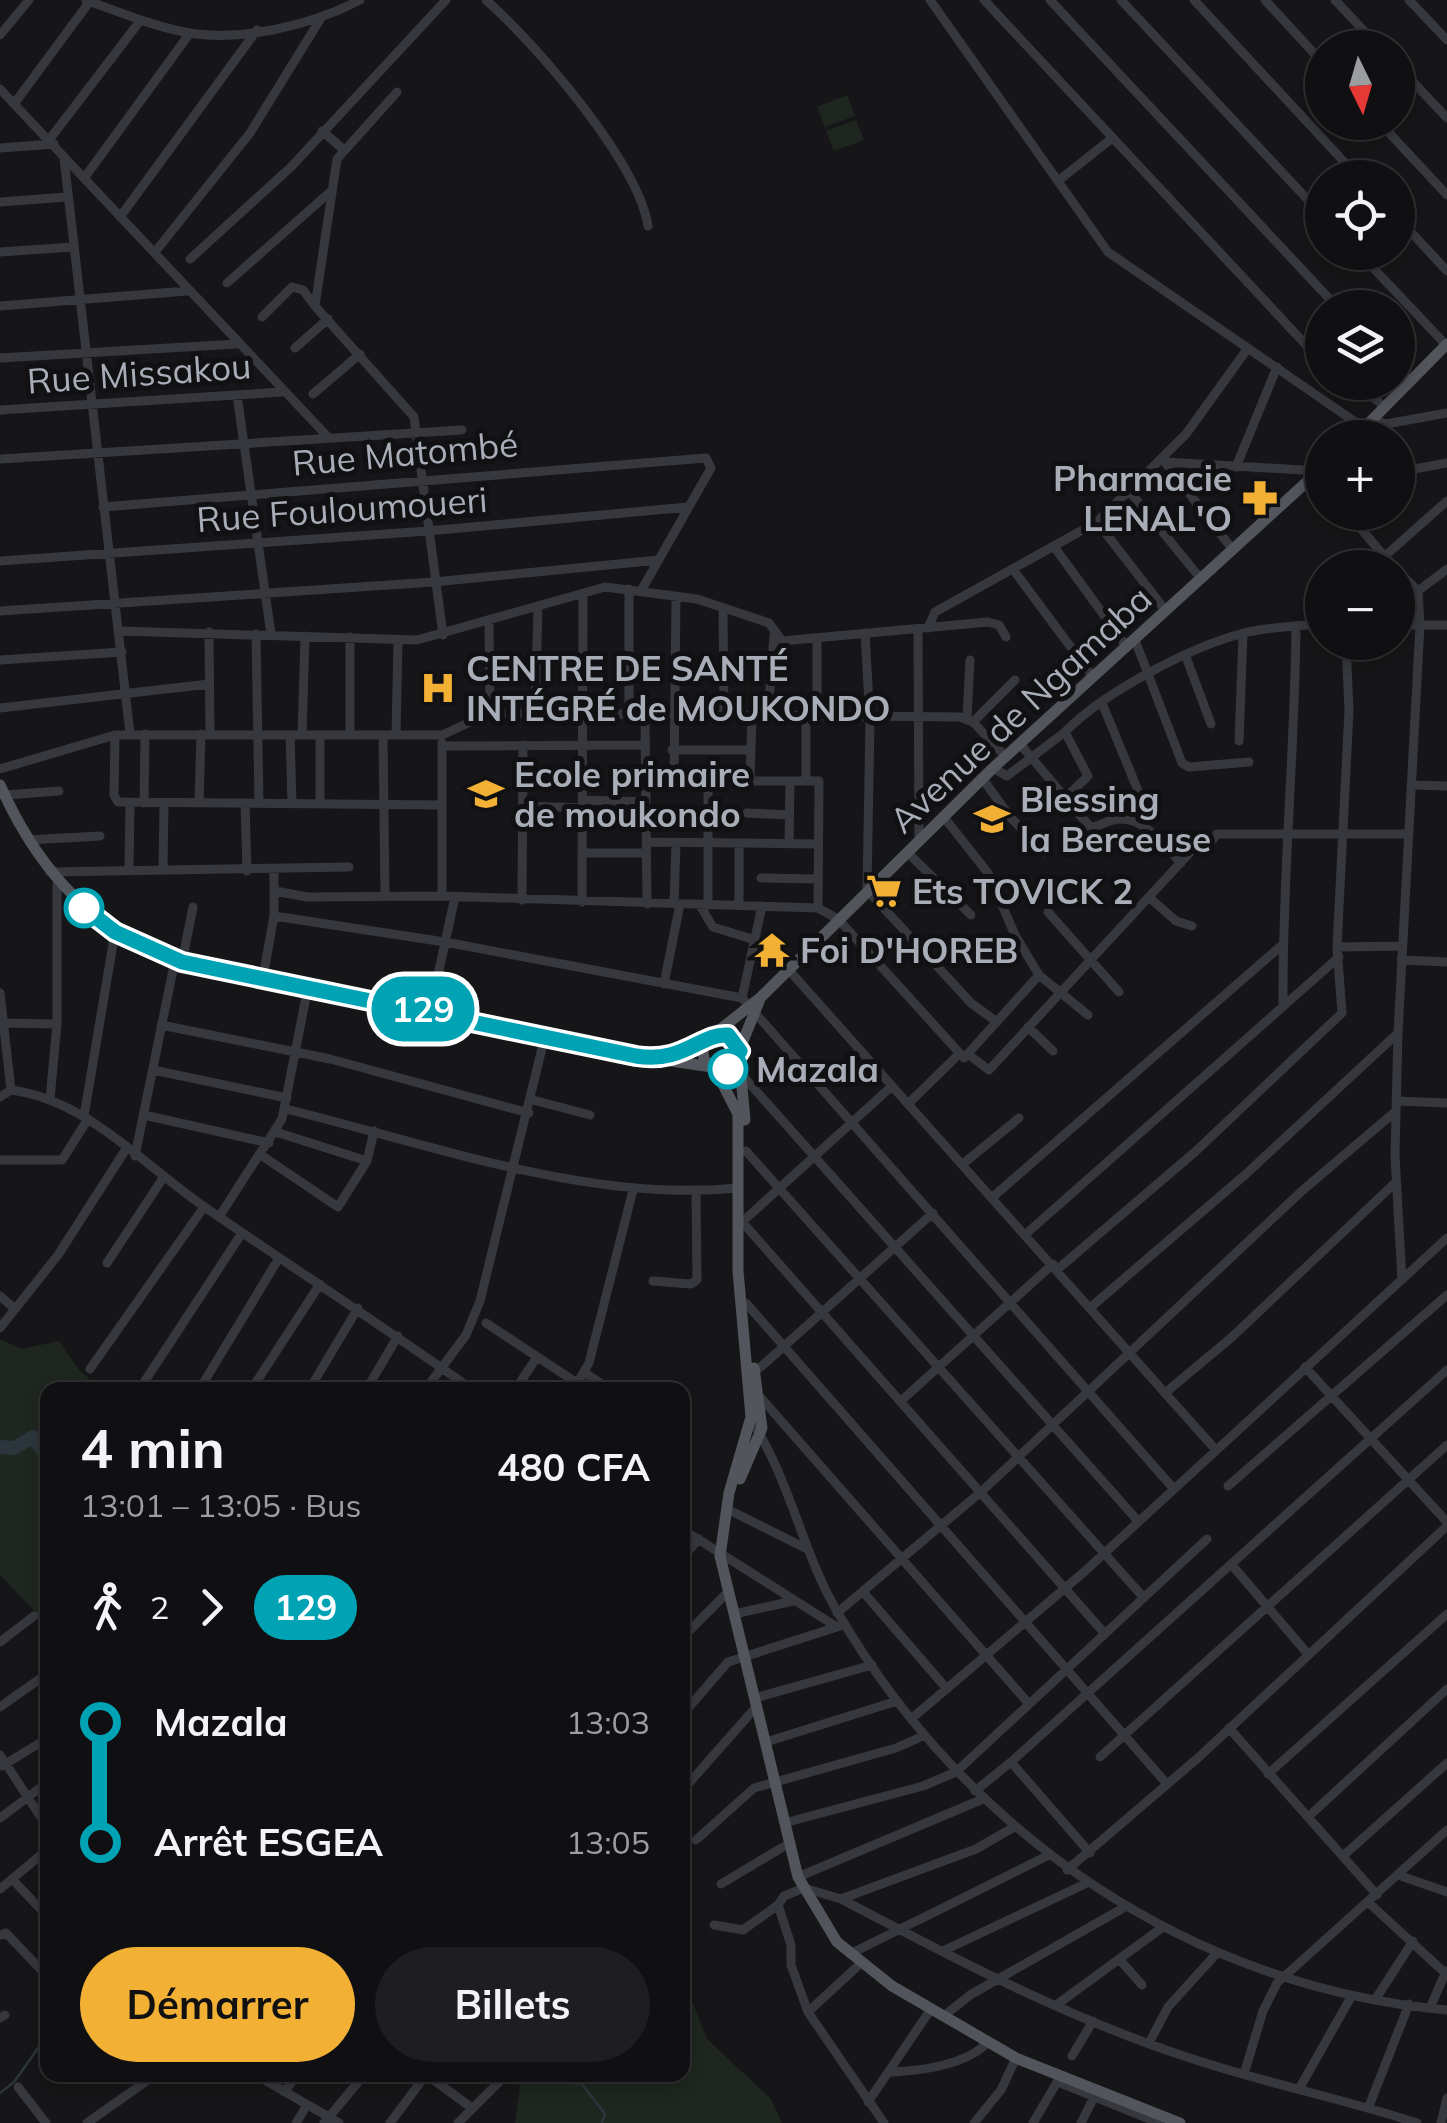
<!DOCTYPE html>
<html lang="fr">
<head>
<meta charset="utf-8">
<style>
  :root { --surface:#101012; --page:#1e1e20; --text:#f1f3f6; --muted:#9c9d9f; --line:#303032; --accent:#f2b134 }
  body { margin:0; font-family:Mulish,sans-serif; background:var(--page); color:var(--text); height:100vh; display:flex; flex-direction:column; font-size:38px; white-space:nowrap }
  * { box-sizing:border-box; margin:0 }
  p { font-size:32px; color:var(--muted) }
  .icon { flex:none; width:55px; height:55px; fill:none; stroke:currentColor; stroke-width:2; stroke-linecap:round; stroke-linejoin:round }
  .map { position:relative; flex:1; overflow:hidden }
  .details { position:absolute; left:40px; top:1382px; width:650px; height:700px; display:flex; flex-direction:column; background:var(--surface); border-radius:20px; box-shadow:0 5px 15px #0003,0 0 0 2px var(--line) }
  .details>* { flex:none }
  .badge { padding:0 20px; border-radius:32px; font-size:35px; line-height:65px }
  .needle { width:65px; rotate:175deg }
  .fabs { position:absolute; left:1305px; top:30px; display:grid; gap:20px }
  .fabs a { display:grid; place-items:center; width:110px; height:110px; border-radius:50%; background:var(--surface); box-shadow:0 5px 15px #0003,0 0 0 2px var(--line); font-size:50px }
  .map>.badge { position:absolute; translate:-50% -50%; box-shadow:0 0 0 5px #fff }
  .legs { display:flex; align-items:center; gap:15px; height:110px; padding:0 40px; font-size:32px }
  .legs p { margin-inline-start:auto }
  .overview { display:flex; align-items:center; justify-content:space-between; height:170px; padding:0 40px }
  h1 { font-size:55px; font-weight:700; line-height:75px }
  .primary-button { display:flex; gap:20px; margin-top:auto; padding:20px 40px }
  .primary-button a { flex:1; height:115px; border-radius:60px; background:var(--accent); color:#111; font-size:40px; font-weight:700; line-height:115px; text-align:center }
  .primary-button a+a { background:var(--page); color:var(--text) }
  ul { padding:0 40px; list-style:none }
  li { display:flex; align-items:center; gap:35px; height:120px; font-size:38px }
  li i { display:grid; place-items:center; width:15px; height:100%; margin:0 12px; background:currentColor }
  li i::after { content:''; width:25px; height:25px; margin:-12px; border:8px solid; border-radius:50%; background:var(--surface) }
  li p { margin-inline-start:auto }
  li:first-child i { background:linear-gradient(#0000 50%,currentColor 0) }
  li:last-child i { background:linear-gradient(currentColor 50%,#0000 0) }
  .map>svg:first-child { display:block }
</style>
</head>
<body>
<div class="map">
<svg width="1447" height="2123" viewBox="0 0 1447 2123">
  <rect width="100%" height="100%" fill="#161618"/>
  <path fill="#1e261f" d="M847 95 855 116 825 127 817 107Z
    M856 120 864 140 834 151 826 131Z
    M0 1339 21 1349 59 1341 79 1370 102 1390H48L47 1624 0 1575Z
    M683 1979 707 2039 770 2098 782 2123H515L520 2086 510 2075H682Z"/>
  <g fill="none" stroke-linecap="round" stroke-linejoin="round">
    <path stroke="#2c353c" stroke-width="2.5" d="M551 2075 558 2082 582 2084 605 2114 602 2123
      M0 2093 14 2082 48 2034"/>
    <path stroke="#2c353c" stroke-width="14" d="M0 1447 14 1448 33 1437 48 1457"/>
    <path stroke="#37383d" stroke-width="9" d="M86 0C119 12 150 25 184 32 239 43 312 25 360 0
      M486 0C536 44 638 162 648 226
      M930 0 1108 252 1364 428
      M984 0 1322 362
      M1050 0 1338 308
      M1121 0 1322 215
      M1194 0 1359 178
      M1265 0 1322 62
      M1335 0 1380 48
      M1409 0 1447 40
      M0 35 29 0
      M1398 66 1447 118
      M0 89 327 436
      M397 92 337 159 315 306 414 417 443 635
      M14 104 90 1
      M1379 122 1447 195
      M322 131 343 149
      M49 140 140 21
      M0 148 54 144
      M64 158 130 734
      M85 177 190 33
      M1058 181 1111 139
      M0 202 67 197
      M120 217 257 30
      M1398 218 1447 271
      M0 252 73 247
      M155 252 250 133 321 18
      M1358 252 1446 345
      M190 259 291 167 446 0
      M227 283 330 192
      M0 306 187 291
      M262 317 292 287 303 290 315 306
      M295 348 328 319
      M0 358 236 344
      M1398 367 1410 380
      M1353 382 1384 406
      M313 394 360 354
      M237 395 271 634
      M0 410 282 392
      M1372 419 1386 424 1447 413
      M0 459 462 430
      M1164 461 1233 550
      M1165 462 1320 471
      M1236 467 1277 367
      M1398 472 1447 463
      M1315 476 1322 484
      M1130 492 1201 579
      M103 507 706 458 711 468 641 591
      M1347 512 1394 568
      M1097 522 1166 611
      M1055 548 1127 647
      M1385 556 1447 501
      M0 561 428 531 688 507
      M1398 571 1418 591 1420 625 1398 1033 1395 1156 1402 1280
      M1015 572 1093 677
      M629 589V714
      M1418 591 1447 569
      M723 608 724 715
      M0 611 434 582 659 560
      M489 622 490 713
      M1398 625H1447
      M928 628 935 612 1097 522 1186 434 1248 348
      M918 629 919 839
      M119 631 417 640 605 587 697 599 769 623 782 641 988 622 999 625 1006 637
      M209 632 210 735
      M865 633 870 721 867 890 971 1003 997 1022
      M256 634 259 803
      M1135 640 1182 763 1189 767 1249 762
      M1186 657 1211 724
      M0 660 122 652
      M1102 703 1139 793
      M0 708 209 684
      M535 713 538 608
      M645 714 647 904
      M768 715 774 635
      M817 716V638
      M967 719 970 660
      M973 722 1015 680
      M115 735 114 795 118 802 442 805
      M290 735 292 804
      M302 735 305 636
      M320 735V804
      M350 735V637
      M383 735 385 896
      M396 735 398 641
      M1239 741 1243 633
      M1020 744 1090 827C1099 827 1104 822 1113 820 1142 813 1164 845 1181 863
      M442 746 645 745
      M672 750H750
      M993 768 1007 776 1065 732
      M0 769 115 735H442L490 713 960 717 973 722 1005 756
      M982 778 1011 818 1045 853
      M646 781H819L818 908
      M806 781V716
      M674 782 676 596
      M750 782 752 715
      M1412 785 1447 786
      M5 795 59 791
      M1065 798 1088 776 1065 732C1104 692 1190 647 1244 633 1269 627 1297 626 1322 624
      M583 800 645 802
      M144 803 145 734
      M199 803 201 734
      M245 803 247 871
      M523 806 583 808
      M747 813 789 815
      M943 816 988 873 1015 935 1039 975 1088 1015
      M28 840 100 836
      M646 842 818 844
      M789 844 790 782
      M907 852 971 915
      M583 853H646
      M129 869 130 803
      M163 870 164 803
      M50 872 349 867
      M761 878 818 879
      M275 891 307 897 442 896 818 908 838 919 964 1058 1039 975
      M442 896V743
      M1150 898 1176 921 1192 926
      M522 900 523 745
      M582 902 583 594
      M674 904 676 843
      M699 904 713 927 755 940
      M708 905V782
      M739 905V844
      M1048 912 1119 992
      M274 916 445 942 742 998 1173 1488
      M1337 947 1402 946
      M1401 960 1447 962
      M182 962 193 907
      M788 969 1165 1393
      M263 977 274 916V869
      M664 984 680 904
      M0 993 11 1090
      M742 998 762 906
      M1283 1005C1282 878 1295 752 1296 626
      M430 1011 455 897
      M3 1023 57 1024
      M161 1025 330 1059 529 1113
      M1028 1027 1053 1051
      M969 1055 989 1070 1195 847 1211 842 1217 834H1409
      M153 1070 287 1098
      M742 1075 1138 1521
      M0 1097 11 1090C88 1100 144 1166 206 1208 295 1269 385 1328 473 1390
      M50 1099 57 1024V883
      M533 1100 590 1115
      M1396 1101 1447 1103
      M908 1104 958 1055
      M286 1109C429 1144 590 1203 738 1188
      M144 1115 269 1143
      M84 1116 115 932
      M276 1132 367 1161
      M746 1151 1144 1598
      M261 1155 338 1207 367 1161 374 1131
      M135 1156 175 960
      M0 1160H62L88 1119
      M964 1163 1019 1118
      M994 1196 1282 945
      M219 1217 282 1119 308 987
      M742 1222 892 1086
      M744 1224 1105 1634
      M1027 1233 1339 957
      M107 1263 163 1178
      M1058 1269 1196 1151 1342 1013 1337 947 1349 711 1346 642
      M653 1281 691 1284 697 1280 696 1192
      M0 1296 15 1309
      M746 1303 1167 1784
      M1091 1307 1246 1174 1398 1033
      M486 1323 577 1383
      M0 1328 58 1255 126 1149
      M1305 1367 1447 1522
      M90 1369 204 1207
      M584 1372 610 1390
      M754 1373 933 1213
      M139 1390 242 1233
      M199 1390 279 1258
      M251 1390 320 1284
      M309 1390 358 1308
      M366 1390 398 1336
      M425 1390 466 1335 480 1301 545 1036
      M529 1390 521 1381 537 1357
      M573 1390 589 1363 633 1190
      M761 1398 1029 1704
      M902 1400 1053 1264
      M751 1420C790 1479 802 1552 838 1613 967 1834 1190 1987 1447 2010
      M1215 1449 1165 1393 1232 1337 1396 1182
      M1228 1486 1447 1295
      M727 1509 807 1549
      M682 1529 837 1627 845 1624
      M682 1558 699 1539
      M1231 1564 1307 1653
      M864 1593 947 1689
      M837 1613 982 1491 1303 1190 1396 1111
      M734 1614 793 1601
      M682 1638 729 1591
      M0 1642 34 1616
      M755 1698 872 1665
      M0 1707 48 1673
      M682 1715 728 1662 837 1627
      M911 1719 1084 1572 1447 1238
      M1229 1728 1377 1895
      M766 1742 897 1701
      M0 1755 48 1828
      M1100 1757 1447 1445
      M1011 1762 1447 1370
      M2 1766 48 1738
      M1268 1774 1447 1614
      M682 1791 757 1706
      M975 1791 1011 1762 1090 1853
      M1308 1817 1447 1689
      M0 1818 48 1782
      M784 1823 923 1786 956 1772 1207 1539
      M696 1840 754 1788 896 1748 923 1736
      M1343 1856 1447 1763
      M1067 1870 1199 1757 1447 1526
      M1401 1876 1447 1892
      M798 1877 983 1799
      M12 1879 48 1917
      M721 1884 788 1844
      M0 1889 48 1849
      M841 1899C955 1959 1073 2021 1196 2060 1269 2084 1344 2099 1417 2123
      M1369 1903 1445 1973
      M714 1925 743 1930 778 1905
      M0 1935 6 1933 46 1975
      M945 1950 1087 1883
      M850 1954 1049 1855
      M1120 1960 1142 1985
      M1375 2000 1413 1941
      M1059 2003 1163 1927
      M1430 2008 1446 1971
      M808 2012 861 1963
      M944 2016 970 1995 1125 1907
      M0 2018 5 2015
      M1149 2043 1168 2007 1217 1953
      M1072 2056 1093 2021
      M891 2072C920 2071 967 2065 988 2042
      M1244 2074 1263 2011 1277 1983 1447 1830
      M256 2075 339 2123
      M427 2075 472 2108
      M1058 2082 1159 2123
      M18 2087 46 2123
      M1299 2089 1351 1997
      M284 2092 297 2075
      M868 2102 931 2009
      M1369 2106 1409 2004
      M87 2123 155 2075
      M296 2123 307 2105
      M324 2123 364 2075
      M390 2123 426 2075
      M458 2123 501 2080
      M884 2123 808 2012 791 1965V1945L778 1905 784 1896 804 1888 841 1899 976 1849 1014 1827
      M974 2123 1001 2090 1016 2058
      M1033 2123 1060 2077
      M1081 2123 1094 2097
      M1441 2123 1447 2098"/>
    <path stroke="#53555c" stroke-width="11" d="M1354 438 1447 344
      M0 785C34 861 81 918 157 953L636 1056 712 1067
      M703 1052a18 18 0 1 1 36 0a18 18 0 1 1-36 0Z
      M712 1036 761 997 993 768 1322 468
      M739 1051 760 999
      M739 1055 745 1120
      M666 1057 705 1043
      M715 1069 738 1114V1271L751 1417 729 1493 720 1556 798 1877 837 1942 892 1986 1016 2058 1180 2123
      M740 1479 762 1428 754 1368"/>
  </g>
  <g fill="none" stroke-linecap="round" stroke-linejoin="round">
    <defs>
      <path id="line-1" d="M84 908 115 932 182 962 636 1056C683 1064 701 1033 728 1035L740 1051 728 1069"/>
    </defs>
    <use href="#line-1" stroke="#fff" stroke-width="22"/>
    <use href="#line-1" stroke="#00a3b4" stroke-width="15"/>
  </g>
  <defs>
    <symbol id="pharmacy-bare" viewBox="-9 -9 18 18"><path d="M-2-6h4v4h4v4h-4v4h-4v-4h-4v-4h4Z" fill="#f2b134" stroke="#111113" stroke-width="2.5" paint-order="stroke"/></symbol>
    <symbol id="hospital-bare" viewBox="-9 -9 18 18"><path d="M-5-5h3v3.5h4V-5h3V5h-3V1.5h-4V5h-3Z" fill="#f2b134" stroke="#111113" stroke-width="2.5" paint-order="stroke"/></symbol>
    <symbol id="school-bare" viewBox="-9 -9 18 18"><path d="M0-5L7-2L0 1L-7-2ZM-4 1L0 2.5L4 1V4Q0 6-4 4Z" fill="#f2b134" stroke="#111113" stroke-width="2.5" paint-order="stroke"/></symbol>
    <symbol id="supermarket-bare" viewBox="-9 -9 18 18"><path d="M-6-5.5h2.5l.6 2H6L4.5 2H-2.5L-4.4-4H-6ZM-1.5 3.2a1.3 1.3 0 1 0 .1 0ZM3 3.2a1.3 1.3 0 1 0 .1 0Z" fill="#f2b134" stroke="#111113" stroke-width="2.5" paint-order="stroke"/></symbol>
    <symbol id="temple-bare" viewBox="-9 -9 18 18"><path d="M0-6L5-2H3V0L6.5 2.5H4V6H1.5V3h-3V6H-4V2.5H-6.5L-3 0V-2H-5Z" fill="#f2b134" stroke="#111113" stroke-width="2.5" paint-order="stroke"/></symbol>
  </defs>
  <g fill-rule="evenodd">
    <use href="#pharmacy-bare" x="1235" y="473" width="50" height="50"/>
    <use href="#hospital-bare" x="413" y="663" width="50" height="50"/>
    <use href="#school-bare" x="461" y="769" width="50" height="50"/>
    <use href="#school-bare" x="967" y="794" width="50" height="50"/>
    <use href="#supermarket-bare" x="859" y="866" width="50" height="50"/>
    <use href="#temple-bare" x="747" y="925" width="50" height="50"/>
  </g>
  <g fill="#fff" stroke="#00a3b4" stroke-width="5">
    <circle cx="84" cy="908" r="18"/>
    <circle cx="728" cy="1069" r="18"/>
  </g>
  <g text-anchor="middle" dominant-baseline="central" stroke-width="10" stroke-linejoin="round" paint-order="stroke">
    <g font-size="35" fill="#a8adb8" stroke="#111113">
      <text transform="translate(139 373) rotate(-4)">Rue Missakou</text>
      <text transform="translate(405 453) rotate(-5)">Rue Matombé</text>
      <text transform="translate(342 509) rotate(-4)">Rue Fouloumoueri</text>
      <text transform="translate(1020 709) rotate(-43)">Avenue de Ngamaba</text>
    </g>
    <g font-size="35" font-weight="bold" fill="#a8adb8" stroke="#111113" text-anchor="start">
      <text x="1232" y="478" text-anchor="end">Pharmacie<tspan x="1232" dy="40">LENAL'O</tspan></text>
      <text x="466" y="668">CENTRE DE SANTÉ<tspan x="466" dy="40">INTÉGRÉ de MOUKONDO</tspan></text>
      <text x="514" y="774">Ecole primaire<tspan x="514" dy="40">de moukondo</tspan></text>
      <text x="1020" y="799">Blessing<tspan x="1020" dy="40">la Berceuse</tspan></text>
      <text x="912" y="891">Ets TOVICK 2</text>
      <text x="800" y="950">Foi D'HOREB</text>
    </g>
    <g font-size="35" font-weight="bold" fill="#a8adb8" stroke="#111113" text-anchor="start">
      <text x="756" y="1069">Mazala</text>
    </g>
  </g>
</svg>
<div class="fabs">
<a><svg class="needle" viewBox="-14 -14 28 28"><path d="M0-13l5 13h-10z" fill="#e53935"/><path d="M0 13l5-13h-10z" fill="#9c9d9f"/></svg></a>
<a><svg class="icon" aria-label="locate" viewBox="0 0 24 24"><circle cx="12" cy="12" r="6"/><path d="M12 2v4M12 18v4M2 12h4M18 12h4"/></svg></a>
<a><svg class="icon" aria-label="layers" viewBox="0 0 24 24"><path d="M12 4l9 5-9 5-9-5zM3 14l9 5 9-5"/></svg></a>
<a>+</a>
<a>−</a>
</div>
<b class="badge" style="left:423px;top:1009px;background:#00a3b4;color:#fff">129</b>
<section class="details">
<div class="overview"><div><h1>4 min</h1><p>13:01 – 13:05 · Bus</p></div><b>480 CFA</b></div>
<div class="legs"><svg class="icon" aria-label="walk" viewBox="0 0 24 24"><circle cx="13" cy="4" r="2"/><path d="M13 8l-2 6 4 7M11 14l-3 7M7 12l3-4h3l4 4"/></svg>2<svg class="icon" aria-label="forward" viewBox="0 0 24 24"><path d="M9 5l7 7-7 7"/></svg><b class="badge" style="background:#00a3b4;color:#fff">129</b></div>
<ul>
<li><i style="color:#00a3b4"></i><b>Mazala</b><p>13:03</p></li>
<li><i style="color:#00a3b4"></i><b>Arrêt ESGEA</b><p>13:05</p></li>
</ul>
<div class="primary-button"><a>Démarrer</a><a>Billets</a></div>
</section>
</div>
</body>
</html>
